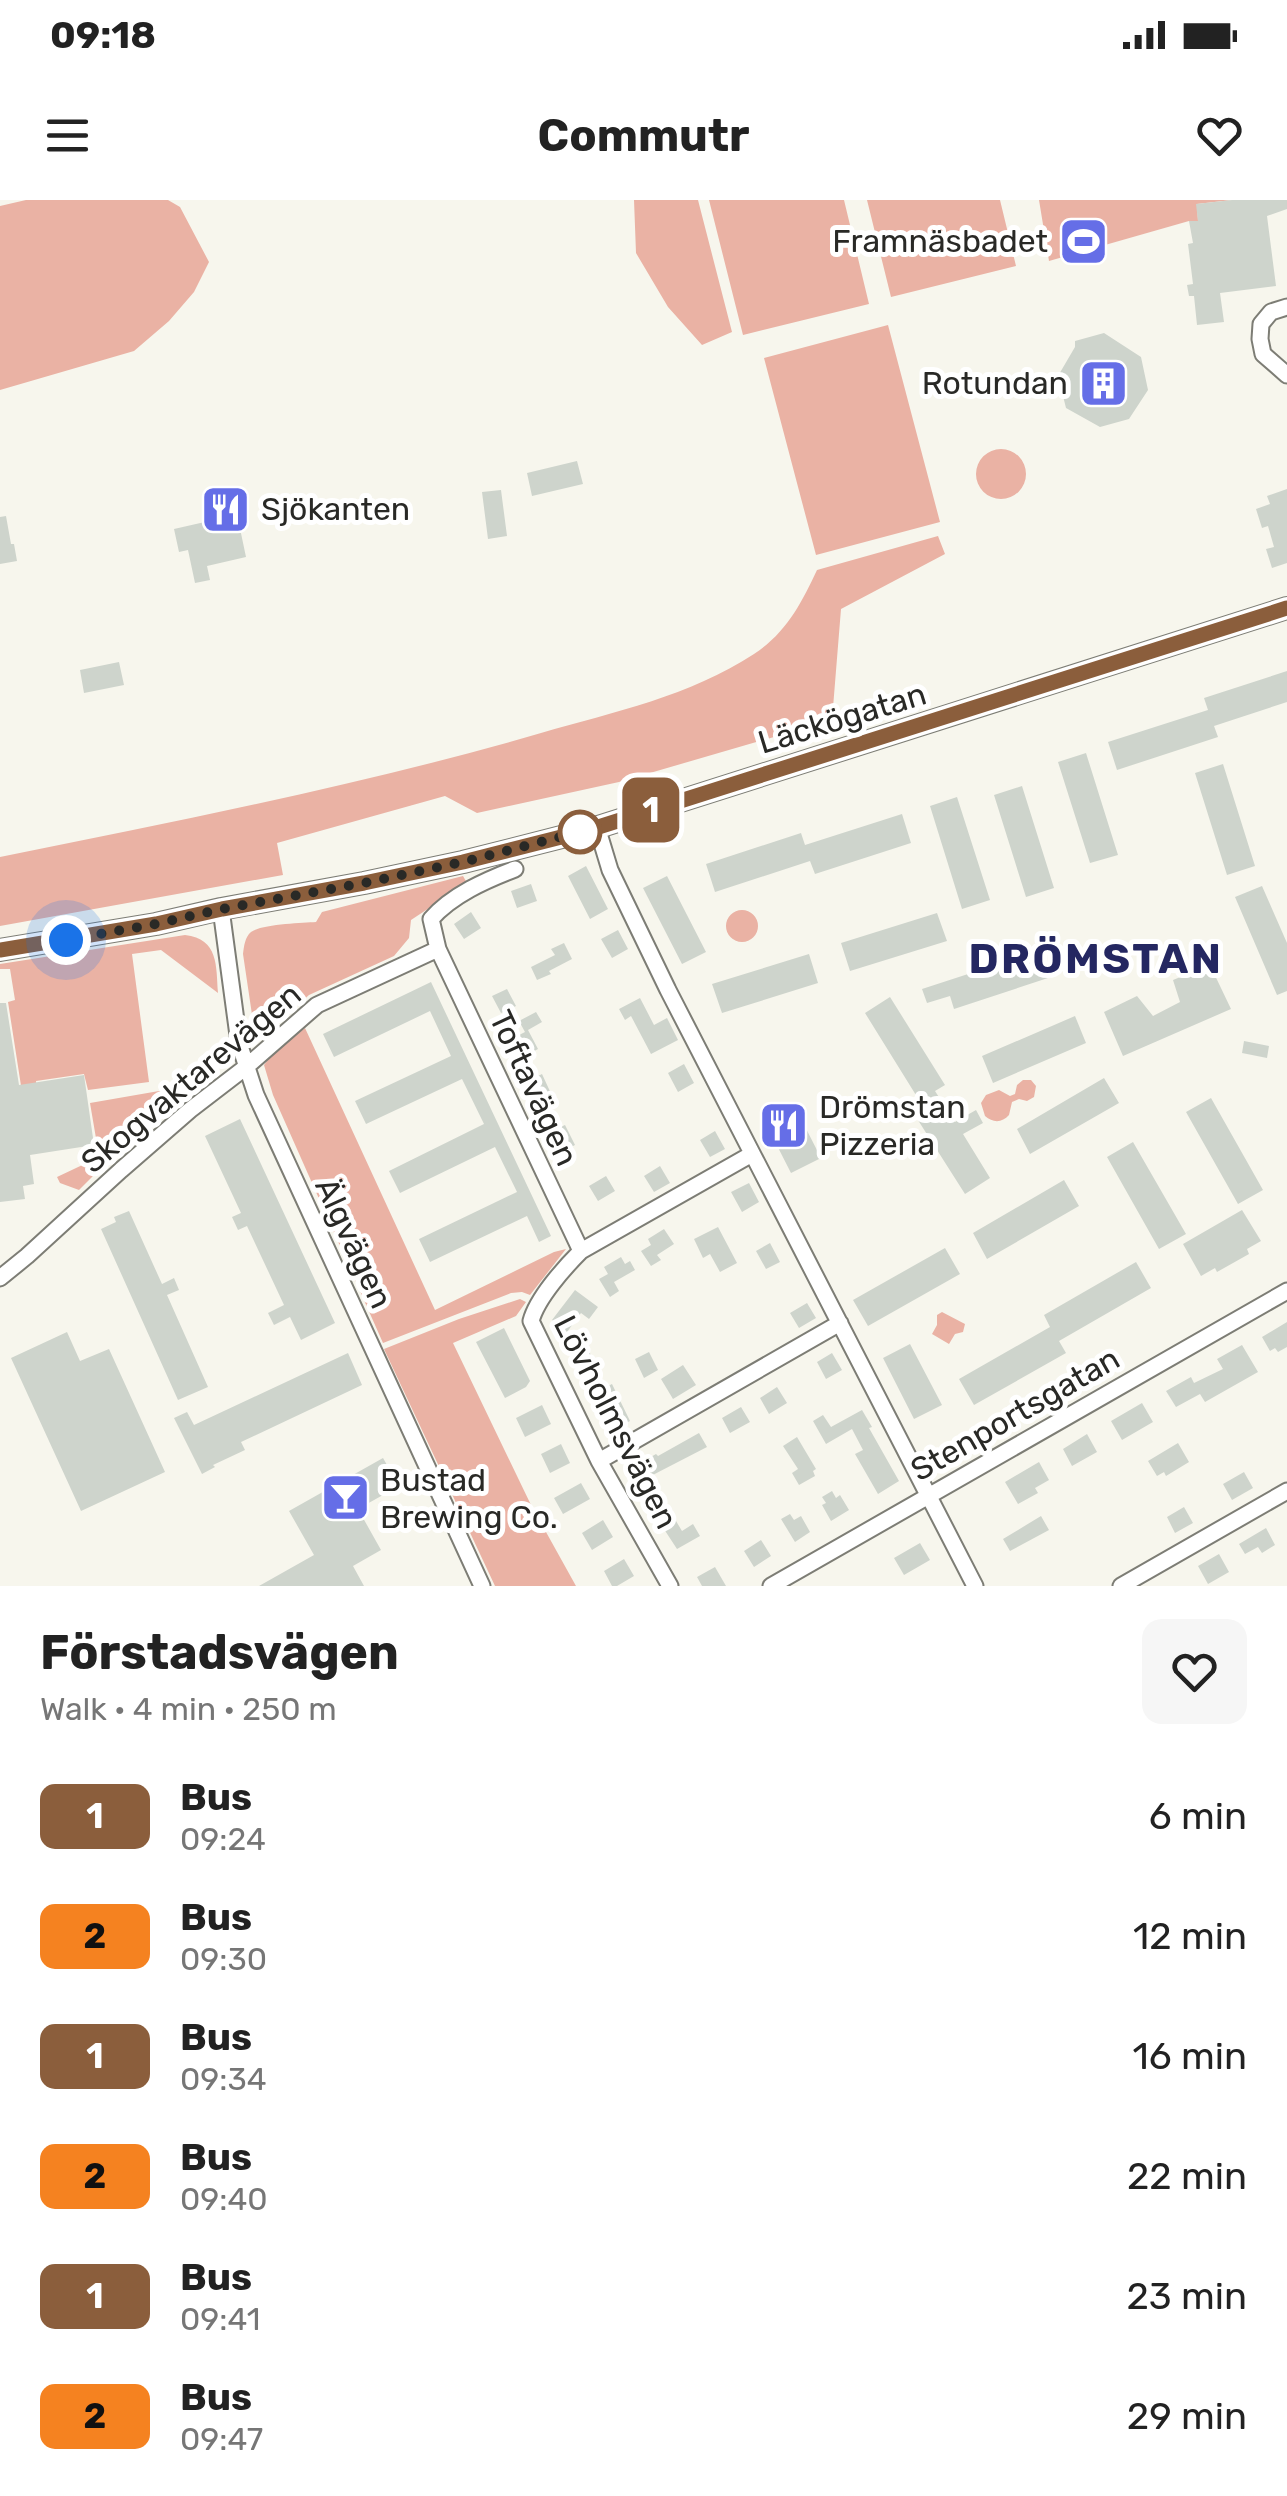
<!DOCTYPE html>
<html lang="en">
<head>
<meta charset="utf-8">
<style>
  :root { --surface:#fff; --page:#f6f6f6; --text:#222; --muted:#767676 }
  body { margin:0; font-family:Rubik,sans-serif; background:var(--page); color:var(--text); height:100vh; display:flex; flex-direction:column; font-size:38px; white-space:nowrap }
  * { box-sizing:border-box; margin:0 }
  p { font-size:32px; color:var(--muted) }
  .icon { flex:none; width:55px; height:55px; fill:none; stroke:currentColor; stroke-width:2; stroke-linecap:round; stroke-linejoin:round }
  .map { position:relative; height:1386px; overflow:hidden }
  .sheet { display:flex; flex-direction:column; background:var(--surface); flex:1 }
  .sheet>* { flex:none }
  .badge { padding:0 20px; border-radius:15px; font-size:35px; line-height:65px }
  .you { position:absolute; width:50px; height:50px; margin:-25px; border:8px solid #fff; border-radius:50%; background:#1a73e8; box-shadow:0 0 0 15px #1a73e833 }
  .map>.badge { position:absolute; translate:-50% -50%; box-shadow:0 0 0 5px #fff }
  .round { display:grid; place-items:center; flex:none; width:105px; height:105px; border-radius:20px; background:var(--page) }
  .overview { display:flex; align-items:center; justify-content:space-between; height:170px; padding:0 40px }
  h1 { font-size:48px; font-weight:700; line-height:75px }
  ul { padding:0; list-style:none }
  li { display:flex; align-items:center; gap:30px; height:120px; padding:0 40px }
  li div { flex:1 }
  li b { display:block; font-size:38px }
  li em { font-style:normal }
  li .badge { min-width:110px; font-weight:700; text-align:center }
  .status { display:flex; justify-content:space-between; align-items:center; height:70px; padding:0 50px; background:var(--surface); direction:ltr }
  .status svg { height:28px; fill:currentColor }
  header { display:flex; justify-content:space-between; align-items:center; height:130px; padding:0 40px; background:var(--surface); font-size:45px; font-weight:700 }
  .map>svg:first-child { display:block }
</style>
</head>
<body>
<div class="status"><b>09:18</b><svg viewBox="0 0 49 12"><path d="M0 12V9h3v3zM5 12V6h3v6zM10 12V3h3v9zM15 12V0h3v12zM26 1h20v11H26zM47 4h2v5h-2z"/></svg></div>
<header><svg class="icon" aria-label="menu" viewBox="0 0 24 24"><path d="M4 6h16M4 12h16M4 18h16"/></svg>Commutr<svg class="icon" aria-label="heart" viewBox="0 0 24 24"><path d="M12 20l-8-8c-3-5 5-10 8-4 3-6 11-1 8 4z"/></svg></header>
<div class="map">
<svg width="1287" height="1386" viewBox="0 0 1287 1386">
  <rect width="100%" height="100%" fill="#f7f6ed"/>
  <path fill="#eab2a4" d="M26 0H168L180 7 209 62 194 92 169 121 134 151 0 190V6Z
    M634 0H698L732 132 702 145 668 107 636 53Z
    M709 0H844L869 104 743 135Z
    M867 0H1000L1016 66 891 97Z
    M1039 0H1232L1197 4 1198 21H1189L1049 61Z
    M888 125 940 322 816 355 764 158Z
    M976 274a25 25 0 1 1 50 0a25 25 0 1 1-50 0Z
    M938 336 945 354 841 409 832 520 619 582 477 613 445 596 277 643 283 675 0 726V657C181 620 363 585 541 533 614 512 690 496 754 454 786 433 801 404 817 370Z
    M463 676 467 683 411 720 409 738 394 756 309 795 271 829 258 834 254 828 243 754C244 746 245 737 251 732 262 724 302 723 316 722L322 712Z
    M726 726a16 16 0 1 1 32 0a16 16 0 1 1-32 0Z
    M185 735C219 739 216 766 218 793L161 750 132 754 149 882 88 890 84 874 36 881 38 903 24 905 8 802 15 800 10 769H0V764Z
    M305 828 435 1110 554 1052 566 1049 530 1095 522 1092 511 1093 383 1143 273 895 264 865 274 852Z
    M1023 880H1031L1036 886 1034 897 1027 901 1019 899 1012 902 1009 915C1002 923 993 923 985 916L981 903 986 895 999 890 1010 896 1015 894 1017 885Z
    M159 891 168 896 173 905 109 961 98 950 90 903Z
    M93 960 103 966 79 990 60 983 57 977Z
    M520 1099 526 1102 516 1116 453 1143 531 1305 576 1386H495L384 1149 459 1119Z
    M942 1112 965 1124 963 1132 955 1134 949 1144 932 1134 937 1125V1115Z"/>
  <path fill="#ced4cc" d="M1232 0H1287V9L1267 16 1276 86 1220 93 1224 122 1197 125 1194 96H1189L1187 85 1193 84 1188 44 1193 43 1189 21H1198L1196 4Z
    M1104 133 1141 157 1148 190 1129 219 1100 227 1066 208 1058 176 1075 147V141Z
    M577 261 583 284 532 296 527 273Z
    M1287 289V363L1272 368 1266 349 1274 347 1268 326 1262 328 1256 309 1270 304 1267 296Z
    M501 290 507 336 488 339 482 292Z
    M234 300 246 357 207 366 210 380 195 383 188 350 179 352 174 329 218 319 215 304Z
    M6 316 11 344H14L17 361 0 364V317Z
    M119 462 124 485 84 493 80 470Z
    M1287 471V502L1214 526 1218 537 1117 570 1108 542 1208 510 1204 498Z
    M1086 553 1118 655 1090 663 1058 562Z
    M1223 564 1255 666 1227 675 1195 573Z
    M1022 586 1054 688 1026 697 994 595Z
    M957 597 990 700 962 709 930 606Z
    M902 614 911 643 815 674 810 661 715 692 706 664 801 633 805 645Z
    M586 666 608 709 590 719 568 676Z
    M667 676 706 752 682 764 643 688Z
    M531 684 537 701 517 708 511 691Z
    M1262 686 1287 743V791L1277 795 1235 697Z
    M471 712 481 728 464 739 454 724Z
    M937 713 947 741 850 771 841 743Z
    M618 730 628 749 612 758 601 739Z
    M564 743 572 759 549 771 551 774 537 780 531 767 555 755 551 749Z
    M1042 750 1051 777 954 809 950 796 927 803 922 789Z
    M809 754 818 783 722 813 712 784Z
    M1210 765 1231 809 1123 856 1104 812 1137 796 1153 816 1180 802 1173 780Z
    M431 782 551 1036 539 1042 527 1016 430 1062 419 1039 517 992 495 947 400 993 389 971 484 924 462 879 366 924 355 901 451 856 430 811 334 857 323 834Z
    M507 789 516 806 501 813 492 796Z
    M890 797 945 885 935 891 955 922 976 910 983 923 963 934 990 978 965 994 909 906 919 900 865 813Z
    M640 798 654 825 667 818 678 840 651 854 631 816 625 820 619 809Z
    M0 803H6L19 885 84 875 94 945 30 955 34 984 23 986 25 999 0 1002Z
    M536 812 542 822 528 830 538 849 521 858 511 839 525 832 519 821Z
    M1075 816 1086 843 993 883 982 856Z
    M1244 841 1269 846 1267 858 1242 853Z
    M684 864 694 883 678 892 668 873Z
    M542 874 554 900 537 909 524 883Z
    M1104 878 1119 903 1030 954 1017 929Z
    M1211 898 1263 990 1238 1004 1186 912Z
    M795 907 821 958 791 973 765 922Z
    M240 919 335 1123 301 1140 290 1117 274 1125 268 1113 284 1105 247 1026 238 1030 232 1017 241 1013 205 936Z
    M565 925 575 945 561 952 550 932Z
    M715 931 725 949 710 957 700 940Z
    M1133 942 1186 1034 1159 1049 1107 957Z
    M660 966 670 983 654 992 644 976Z
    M606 976 615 991 598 1001 589 986Z
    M1064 980 1079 1006 987 1059 973 1033Z
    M749 983 759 1002 742 1012 731 992Z
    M1242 1010 1261 1041 1247 1049 1249 1054 1217 1072 1215 1068 1201 1076 1183 1044Z
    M129 1011 162 1084 174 1078 179 1090 167 1095 208 1187 178 1200 101 1029 116 1022 114 1017Z
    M718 1027 737 1063 720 1072 710 1054 703 1058 694 1039Z
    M664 1029 674 1044 657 1055 661 1060 651 1066 641 1051 651 1045 648 1039Z
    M770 1043 780 1062 766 1069 756 1051Z
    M945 1048 960 1074 868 1126 853 1100Z
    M621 1057 625 1064 630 1061 635 1070 614 1082 619 1091 610 1097 599 1079 608 1074 604 1067Z
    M1136 1062 1151 1088 1059 1141 1066 1153 974 1205 959 1179 1050 1127 1044 1115Z
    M575 1090 598 1107 589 1119 581 1113 567 1132 552 1120Z
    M807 1103 816 1118 799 1128 790 1113Z
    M1287 1122V1147L1278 1152 1275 1148 1270 1151 1262 1137Z
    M504 1128 530 1181 526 1187 505 1198 476 1142Z
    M67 1132 80 1161 109 1149 165 1272 81 1311 11 1158Z
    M910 1144 942 1205 914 1219 883 1158Z
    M1242 1145 1258 1172 1205 1202 1200 1194 1176 1207 1166 1191 1191 1177 1194 1183 1223 1169 1217 1159Z
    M587 1147 598 1170 581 1179 572 1155Z
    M649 1152 658 1170 644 1178 635 1159Z
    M348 1153 362 1185 241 1242 245 1250 213 1265 215 1267 202 1274 174 1218 187 1212 194 1225Z
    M832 1153 842 1170 826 1179 817 1162Z
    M683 1165 696 1185 673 1199 661 1179Z
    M612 1184 630 1221 614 1229 600 1200 605 1197 602 1189Z
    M777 1187 787 1203 769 1214 760 1198Z
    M1142 1203 1153 1222 1122 1240 1111 1221Z
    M542 1205 551 1224 525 1237 516 1218Z
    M741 1207 750 1222 730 1233 722 1218Z
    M862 1210 872 1227 869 1228 899 1281 878 1294 855 1254 863 1250 852 1229 826 1244 813 1221 823 1215 831 1227Z
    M699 1233 707 1247 645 1279 637 1265 656 1254 658 1256Z
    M1087 1234 1097 1252 1072 1266 1063 1249Z
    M797 1237 816 1269 813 1271 815 1276 799 1285 792 1273 798 1269 783 1246Z
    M1178 1243 1189 1262 1166 1276 1164 1272 1157 1276 1148 1261Z
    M561 1244 570 1263 550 1273 541 1254Z
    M383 1258 399 1286 358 1309 381 1350 353 1366 364 1386H259L314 1355 289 1311Z
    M1039 1262 1049 1280 1035 1288 1038 1293 1018 1304 1005 1282Z
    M1244 1272 1253 1288 1232 1300 1223 1284Z
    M581 1283 590 1299 563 1314 554 1298Z
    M832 1291 836 1298 840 1295 849 1310 831 1321 822 1305 826 1303 822 1297Z
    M1184 1307 1193 1323 1175 1333 1167 1317Z
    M790 1314 794 1320 801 1316 810 1332 795 1342 781 1319Z
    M673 1316 682 1331 693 1324 700 1336 677 1349 660 1323Z
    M1041 1316 1049 1330 1010 1351 1003 1339Z
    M603 1320 613 1337 592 1350 582 1333Z
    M1266 1328 1275 1345 1262 1353 1258 1347 1245 1354 1239 1344Z
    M761 1340 771 1356 754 1367 744 1351Z
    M920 1343 930 1360 904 1375 894 1358Z
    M1219 1354 1229 1372 1208 1384 1198 1366Z
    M624 1359 634 1376 617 1386H612L604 1371Z
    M715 1367 726 1386H702L697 1377Z"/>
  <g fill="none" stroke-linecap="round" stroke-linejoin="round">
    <defs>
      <path id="minor" d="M1287 107 1271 112 1261 124 1260 139 1263 154 1287 175
        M597 627 610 670 668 790 975 1386
        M515 669C486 680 452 695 431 719L438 749 581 1051
        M221 709 239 843 256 895 482 1386
        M0 1078 27 1056 121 970 190 910 246 867 317 805 438 749
        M599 1261 840 1123
        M670 1386 599 1261 531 1121C537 1098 565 1067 581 1051L752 954
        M771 1386 1287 1091
        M1121 1386 1287 1291"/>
      <path id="secondary" d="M0 750 156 724 221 709 364 683 463 662 589 630 1287 408"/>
    </defs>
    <use href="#minor" stroke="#7d7d75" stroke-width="19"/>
    <use href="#secondary" stroke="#7d7d75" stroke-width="24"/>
    <use href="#minor" stroke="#fff" stroke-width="15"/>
    <use href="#secondary" stroke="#fceddb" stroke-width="20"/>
  </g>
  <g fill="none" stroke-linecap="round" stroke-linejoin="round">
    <defs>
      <path id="line" d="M0 750 156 724 222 709 364 683 463 662 589 630 1287 408"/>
    </defs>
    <use href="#line" stroke="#fff" stroke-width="22"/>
    <use href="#line" stroke="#8b5e3c" stroke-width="15"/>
    <path stroke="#292926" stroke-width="10" stroke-dasharray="0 18" d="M66 740 156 724 222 709 364 683 463 662 580 632"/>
  </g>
  <defs>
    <symbol id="stadium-square" viewBox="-11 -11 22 22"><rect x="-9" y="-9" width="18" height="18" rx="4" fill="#656ee7" stroke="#fff"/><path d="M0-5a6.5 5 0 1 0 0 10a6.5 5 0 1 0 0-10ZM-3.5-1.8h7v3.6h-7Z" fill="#fff"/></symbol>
    <symbol id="building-square" viewBox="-11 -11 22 22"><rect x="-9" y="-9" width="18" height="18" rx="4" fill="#656ee7" stroke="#fff"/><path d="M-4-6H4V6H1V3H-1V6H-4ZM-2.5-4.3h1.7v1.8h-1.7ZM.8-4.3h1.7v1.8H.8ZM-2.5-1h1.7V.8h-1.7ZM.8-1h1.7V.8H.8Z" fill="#fff"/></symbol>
    <symbol id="restaurant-square" viewBox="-11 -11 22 22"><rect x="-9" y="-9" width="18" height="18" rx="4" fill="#656ee7" stroke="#fff"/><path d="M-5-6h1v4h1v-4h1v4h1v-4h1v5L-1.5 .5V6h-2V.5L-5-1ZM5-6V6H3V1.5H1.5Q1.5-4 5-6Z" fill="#fff"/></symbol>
    <symbol id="bar-square" viewBox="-11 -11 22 22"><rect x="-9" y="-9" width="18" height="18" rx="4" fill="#656ee7" stroke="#fff"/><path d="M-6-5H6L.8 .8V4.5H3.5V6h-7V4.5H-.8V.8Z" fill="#fff"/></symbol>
  </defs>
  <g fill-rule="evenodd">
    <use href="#stadium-square" x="1056" y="14" width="55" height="55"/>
    <use href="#building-square" x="1076" y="156" width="55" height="55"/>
    <use href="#restaurant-square" x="198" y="282" width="55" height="55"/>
    <use href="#restaurant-square" x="756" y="898" width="55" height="55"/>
    <use href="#bar-square" x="318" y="1270" width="55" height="55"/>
  </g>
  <circle fill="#fff" stroke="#8b5e3c" stroke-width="5" cx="580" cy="632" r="20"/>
  <g text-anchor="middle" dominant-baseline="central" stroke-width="10" stroke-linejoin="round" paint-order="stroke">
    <g font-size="32" fill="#292926" stroke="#fff" text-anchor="start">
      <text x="1048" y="41" text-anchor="end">Framnäsbadet</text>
      <text x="1068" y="183" text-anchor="end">Rotundan</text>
      <text x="261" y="309">Sjökanten</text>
      <text x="819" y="907">Drömstan<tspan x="819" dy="37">Pizzeria</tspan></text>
      <text x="380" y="1280">Bustad<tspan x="380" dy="37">Brewing Co.</tspan></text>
    </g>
    <g font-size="32" fill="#292926" stroke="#fff">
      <text transform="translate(842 518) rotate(-17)">Läckögatan</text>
      <text transform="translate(191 878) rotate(-40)">Skogvaktarevägen</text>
      <text transform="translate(534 888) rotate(65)">Toftavägen</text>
      <text transform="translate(354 1043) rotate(65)">Älgvägen</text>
      <text transform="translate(1015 1214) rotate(-30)">Stenportsgatan</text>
      <text transform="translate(616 1222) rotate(63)">Lövholmsvägen</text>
    </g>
    <g font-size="42" font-weight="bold" letter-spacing="2.5" fill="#242761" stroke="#fff">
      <text x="1096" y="759">DRÖMSTAN</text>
    </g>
  </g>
</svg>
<div class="you" style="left:66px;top:740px"></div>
<b class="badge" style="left:651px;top:610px;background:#8b5e3c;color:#fff">1</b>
</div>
<section class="sheet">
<div class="overview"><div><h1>Förstadsvägen</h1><p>Walk · 4 min · 250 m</p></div><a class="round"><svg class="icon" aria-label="heart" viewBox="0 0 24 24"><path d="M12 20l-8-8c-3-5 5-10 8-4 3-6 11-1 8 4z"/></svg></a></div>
<ul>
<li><span class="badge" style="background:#8b5e3c;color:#fff">1</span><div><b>Bus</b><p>09:24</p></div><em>6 min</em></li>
<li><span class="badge" style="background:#f58220;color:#111">2</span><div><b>Bus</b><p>09:30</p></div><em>12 min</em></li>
<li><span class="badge" style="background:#8b5e3c;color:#fff">1</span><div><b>Bus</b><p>09:34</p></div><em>16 min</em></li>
<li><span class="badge" style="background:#f58220;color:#111">2</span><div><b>Bus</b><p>09:40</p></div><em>22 min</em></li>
<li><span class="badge" style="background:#8b5e3c;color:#fff">1</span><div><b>Bus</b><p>09:41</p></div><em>23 min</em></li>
<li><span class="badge" style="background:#f58220;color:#111">2</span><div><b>Bus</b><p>09:47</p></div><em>29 min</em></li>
</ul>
</section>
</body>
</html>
